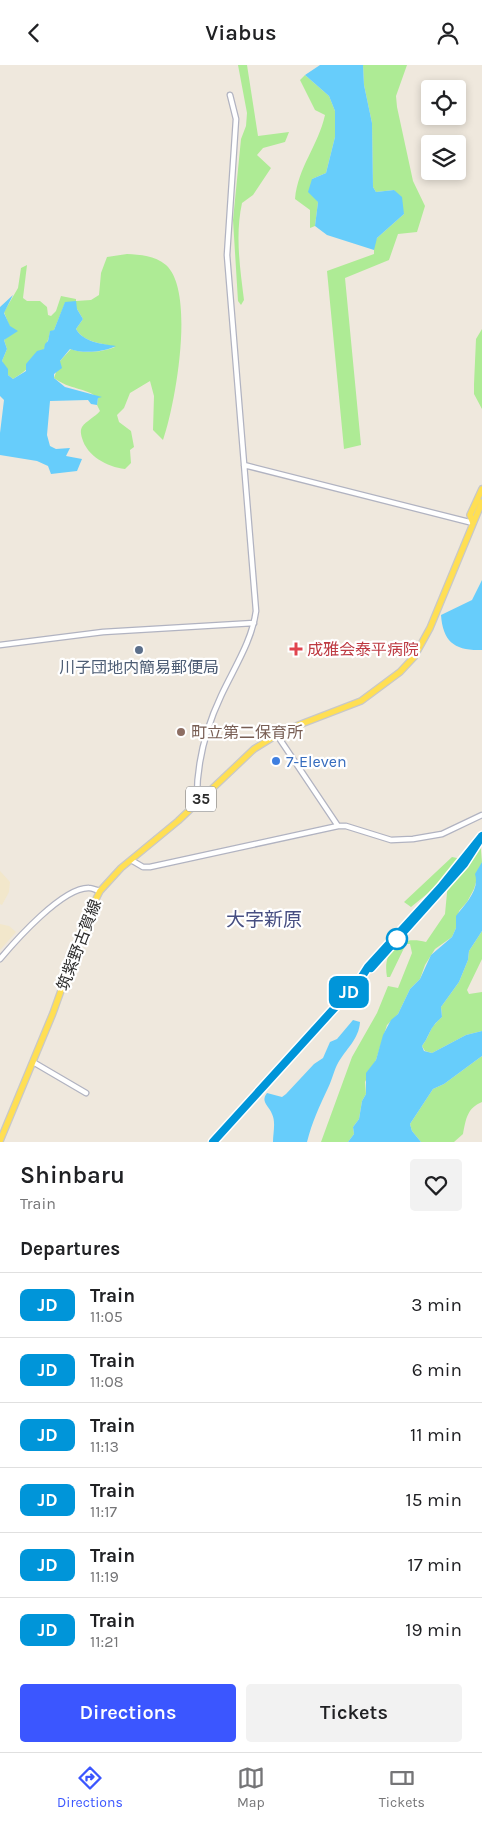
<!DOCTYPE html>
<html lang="en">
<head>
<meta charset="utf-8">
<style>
  :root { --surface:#fff; --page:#f2f2f2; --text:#202124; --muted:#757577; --line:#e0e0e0; --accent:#3b56ff }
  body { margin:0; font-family:Karla,"Noto Sans JP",sans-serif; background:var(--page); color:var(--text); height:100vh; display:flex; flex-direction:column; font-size:19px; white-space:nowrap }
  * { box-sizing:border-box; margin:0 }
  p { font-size:16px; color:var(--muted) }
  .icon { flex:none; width:28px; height:28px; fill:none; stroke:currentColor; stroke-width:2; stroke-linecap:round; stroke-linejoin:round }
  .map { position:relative; height:1077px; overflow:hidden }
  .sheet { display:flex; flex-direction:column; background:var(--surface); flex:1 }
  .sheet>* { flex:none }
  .badge { padding:0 10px; border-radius:8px; font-size:18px; line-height:32px }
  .tools { position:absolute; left:421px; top:15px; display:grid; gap:10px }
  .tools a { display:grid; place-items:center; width:45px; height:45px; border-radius:5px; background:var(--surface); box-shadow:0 2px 8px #0003; font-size:25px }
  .map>.badge { position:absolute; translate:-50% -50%; box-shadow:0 0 0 2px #fff }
  h2 { padding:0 20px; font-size:19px; line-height:45px }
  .round { display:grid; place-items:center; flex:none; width:52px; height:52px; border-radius:5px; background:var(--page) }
  .summary { display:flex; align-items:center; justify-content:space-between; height:85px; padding:0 20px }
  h1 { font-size:24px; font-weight:600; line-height:38px }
  .primary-button { display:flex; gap:10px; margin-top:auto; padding:10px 20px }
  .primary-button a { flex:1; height:58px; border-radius:5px; background:var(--accent); color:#fff; font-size:20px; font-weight:600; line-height:58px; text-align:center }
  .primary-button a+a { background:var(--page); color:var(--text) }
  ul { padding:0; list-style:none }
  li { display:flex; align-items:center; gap:15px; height:65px; padding:0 20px; border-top:1px solid var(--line) }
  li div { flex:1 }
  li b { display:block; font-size:19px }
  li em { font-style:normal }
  li .badge { min-width:55px; font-weight:700; text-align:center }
  header { display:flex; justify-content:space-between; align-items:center; height:65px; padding:0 20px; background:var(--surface); font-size:22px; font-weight:600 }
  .dock { display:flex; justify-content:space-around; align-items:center; height:70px; border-top:1px solid var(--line); background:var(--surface); font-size:14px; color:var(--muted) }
  .dock a { display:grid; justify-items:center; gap:2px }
  .dock .active { color:var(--accent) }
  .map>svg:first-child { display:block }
</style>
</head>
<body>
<header><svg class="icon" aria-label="back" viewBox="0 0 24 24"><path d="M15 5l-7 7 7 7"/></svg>Viabus<svg class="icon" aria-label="person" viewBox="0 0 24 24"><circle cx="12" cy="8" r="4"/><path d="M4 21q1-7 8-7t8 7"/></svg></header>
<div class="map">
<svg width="482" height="1077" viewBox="0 0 482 1077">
  <rect width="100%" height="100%" fill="#efe8dd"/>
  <path fill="#f2e7cb" d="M0 806 10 817 9 827 2 840 0 839Z
    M0 859 9 861 16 867 0 885Z"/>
  <path fill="#aeeb95" d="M238 0H247L258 71 289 67 285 77 263 83 257 90 271 103 253 130 242 138C235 170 240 203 244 235L241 240 238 236 233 155 241 74 246 61 247 48Z
    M363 0H407L396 31 397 42 413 116 425 141 417 167 398 169 389 195 345 213 361 380 344 384 327 206 374 189V178L377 173 404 149 394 125 376 127 373 122 372 58 364 20Z
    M305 10 329 31 335 46V72L326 108 312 114 318 137 315 161 310 163V145L295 134C298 102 318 81 325 50L315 45 300 15Z
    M127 189C141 190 154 190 166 200 196 227 175 341 163 375L153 365 154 331 150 316 130 328 124 343 117 350 119 357 131 366 134 382 130 385 131 398 125 404C107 402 87 391 82 373 81 369 80 366 82 362 86 356 95 352 100 346L97 340 98 333C85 322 70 325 54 313L60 296 71 284C82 289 104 287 115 282 102 278 84 278 76 264L83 254 77 244 65 238 54 265 50 267C47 287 30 304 13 314L8 310 2 296 7 284 4 275 12 268 4 247 18 223 21 203 27 200 23 233 27 236H40L47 242 48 250 51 251 56 246 61 231 76 234V236L91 235 99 230 101 208 107 192Z
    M482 264V344L474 329V319L476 274Z
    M480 774 482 797 474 824 467 837 459 846 456 863 452 872 435 884 425 900 420 914 410 924 398 949 387 960 376 995 365 1017 366 1029 362 1036 359 1054 353 1062 354 1069 348 1077H321L352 992 377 948 388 921 398 923 412 888 410 879H406L390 912H387C382 885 400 870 426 877L445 849 448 817 443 816 411 842 404 837 452 792 467 795Z
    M482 866V894L467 925 469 929 482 927V966L466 970 432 988 425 986 422 981C432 968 427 965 442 952L441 942 459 917 468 895 469 886Z
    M482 991V1037C467 1043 466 1054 463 1069L454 1077H421L412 1066 410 1059 433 1024 444 1019Z"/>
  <path fill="#67cdfb" d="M320 0H363L364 20 372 58 373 122 376 127 394 125 402 132 404 149 377 173 374 185 327 170 315 161 318 137 308 127 312 114 326 108 335 72V46L329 31 305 10Z
    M13 230 4 248 10 261 18 266 4 275 7 284 2 296 8 304V310L13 314 26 306V299L37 286 44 284 45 279 48 276 50 266 54 265 65 237 76 236 77 244 83 254 76 264C83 277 102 279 116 281 104 287 83 289 70 284L60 296 62 303 54 309V313L65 322 102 332 98 333 97 340 91 339 88 335 50 336 47 370 50 381 56 384 70 383 66 391 82 394 77 406 51 409 48 401 37 396 0 390V368L4 335 0 331V242Z
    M482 515V585C455 586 443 577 441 550L472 535Z
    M482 797V866L469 886 468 895 459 917 441 942 442 952C428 964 431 969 422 981L424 986 432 988 466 970 482 966V991L444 1019 433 1024 410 1059 412 1066 421 1077H348L354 1069 353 1062 359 1054 362 1036 366 1029V1008L376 995 383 970 391 955 398 949 410 924 420 914 431 890 452 872 456 863V851C465 839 480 825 475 809Z
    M353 955 360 957C359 974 346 984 338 998 334 1005 332 1015 328 1023 319 1042 312 1057 307 1077H273C273 1068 276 1057 272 1049 269 1041 260 1037 267 1028L282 1032 286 1029 314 999 323 993 330 977 337 974Z"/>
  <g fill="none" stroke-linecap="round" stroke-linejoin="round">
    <defs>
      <path id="tertiary" d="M244 400 473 458
        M0 580 103 567 254 558
        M277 670 338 761
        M197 738C196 701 205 665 221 631 234 603 252 576 256 546L227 190 236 54 230 30
        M131 795 143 802H150L338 761H346L391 775 413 774 442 769 482 750
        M0 894C16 875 63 822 89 823 92 823 96 825 100 826
        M33 997 86 1028"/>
      <path id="primary" d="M473 458 470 450 482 424
        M0 1076 53 948 88 850 100 826 121 803 178 756 254 684 283 666 361 636 400 607 414 592 430 563 482 437"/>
    </defs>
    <use href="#tertiary" stroke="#b1b3c1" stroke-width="7"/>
    <use href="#primary" stroke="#c8c8c8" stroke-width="8"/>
    <use href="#tertiary" stroke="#fff" stroke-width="4.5"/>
    <use href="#primary" stroke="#ffdf53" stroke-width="5.5"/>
    <defs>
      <path id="rail" d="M213 1077 443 824 464 799 482 770"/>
    </defs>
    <use href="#rail" stroke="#9fa2b8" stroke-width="3"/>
    <use href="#rail" stroke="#fff" stroke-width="1" stroke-dasharray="4" stroke-linecap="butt"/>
  </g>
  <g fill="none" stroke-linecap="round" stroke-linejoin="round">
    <defs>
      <path id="line" d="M213 1077 359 916 368 902 441 822 482 771 464 799 371 903"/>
    </defs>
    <use href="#line" stroke="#fff" stroke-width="11"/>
    <use href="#line" stroke="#0095d9" stroke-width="8"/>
  </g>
  <path fill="#e0444e" stroke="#fff" stroke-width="2" d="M293.5 576.5h5v5h5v5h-5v5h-5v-5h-5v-5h5z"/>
  <circle fill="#5c6f8a" stroke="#fff" stroke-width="2" cx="139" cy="585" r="5"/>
  <circle fill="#8d6e63" stroke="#fff" stroke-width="2" cx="181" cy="667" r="5"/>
  <circle fill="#3f7fe0" stroke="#fff" stroke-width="2" cx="276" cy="696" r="5"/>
  <circle fill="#fff" stroke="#0095d9" stroke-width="2.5" cx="397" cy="874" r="10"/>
  <g text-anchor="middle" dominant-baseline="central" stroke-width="4.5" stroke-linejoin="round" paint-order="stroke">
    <rect fill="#fff" stroke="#6b6b6b" stroke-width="1" x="186" y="721.5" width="30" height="25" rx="4"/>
    <g font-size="15" font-weight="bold" fill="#2c2c2c">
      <text x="201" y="734">35</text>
    </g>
    <g font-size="16" fill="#be3a42" stroke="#fff" text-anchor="start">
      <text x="307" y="584">成雅会泰平病院</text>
    </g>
    <g font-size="16" fill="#4e5e75" stroke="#fff">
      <text x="139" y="602">川子団地内簡易郵便局</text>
    </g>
    <g font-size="16" fill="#785e54" stroke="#fff" text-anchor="start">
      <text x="191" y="667">町立第二保育所</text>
    </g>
    <g font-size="16" fill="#366cbe" stroke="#fff" text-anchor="start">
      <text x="286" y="696">7-Eleven</text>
    </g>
    <g font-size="16" fill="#2c2c2c" stroke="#fff">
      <text transform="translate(79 880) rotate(-69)">筑紫野古賀線</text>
    </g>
    <g font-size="19" fill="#474f82" stroke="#fff">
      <text x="264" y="855">大字新原</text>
    </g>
  </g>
</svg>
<div class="tools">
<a><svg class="icon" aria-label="locate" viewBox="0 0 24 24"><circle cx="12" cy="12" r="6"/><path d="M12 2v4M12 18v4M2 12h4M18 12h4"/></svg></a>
<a><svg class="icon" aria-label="layers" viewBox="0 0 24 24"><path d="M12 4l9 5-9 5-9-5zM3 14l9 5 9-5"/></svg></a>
</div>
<b class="badge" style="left:349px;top:927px;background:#0095d9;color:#fff">JD</b>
</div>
<section class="sheet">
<div class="summary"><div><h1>Shinbaru</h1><p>Train</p></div><a class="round"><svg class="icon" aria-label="heart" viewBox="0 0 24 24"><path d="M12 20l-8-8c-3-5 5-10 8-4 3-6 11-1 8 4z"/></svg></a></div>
<h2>Departures</h2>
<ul>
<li><span class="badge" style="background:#0095d9;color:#fff">JD</span><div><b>Train</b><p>11:05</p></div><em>3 min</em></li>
<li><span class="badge" style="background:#0095d9;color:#fff">JD</span><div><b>Train</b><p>11:08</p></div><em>6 min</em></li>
<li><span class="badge" style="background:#0095d9;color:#fff">JD</span><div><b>Train</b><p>11:13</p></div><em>11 min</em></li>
<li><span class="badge" style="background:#0095d9;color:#fff">JD</span><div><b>Train</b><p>11:17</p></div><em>15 min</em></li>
<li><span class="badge" style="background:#0095d9;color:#fff">JD</span><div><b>Train</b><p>11:19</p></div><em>17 min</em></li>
<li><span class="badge" style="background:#0095d9;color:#fff">JD</span><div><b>Train</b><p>11:21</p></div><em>19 min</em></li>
</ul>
<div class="primary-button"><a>Directions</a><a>Tickets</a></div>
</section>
<nav class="dock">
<a class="active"><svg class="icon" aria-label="directions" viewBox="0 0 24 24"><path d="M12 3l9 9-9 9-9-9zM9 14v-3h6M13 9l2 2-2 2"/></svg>Directions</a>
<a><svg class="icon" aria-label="map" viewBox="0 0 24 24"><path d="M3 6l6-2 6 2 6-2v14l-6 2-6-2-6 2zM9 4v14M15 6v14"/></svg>Map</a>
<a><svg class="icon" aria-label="tickets" viewBox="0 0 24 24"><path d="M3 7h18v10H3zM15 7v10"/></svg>Tickets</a>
</nav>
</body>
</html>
